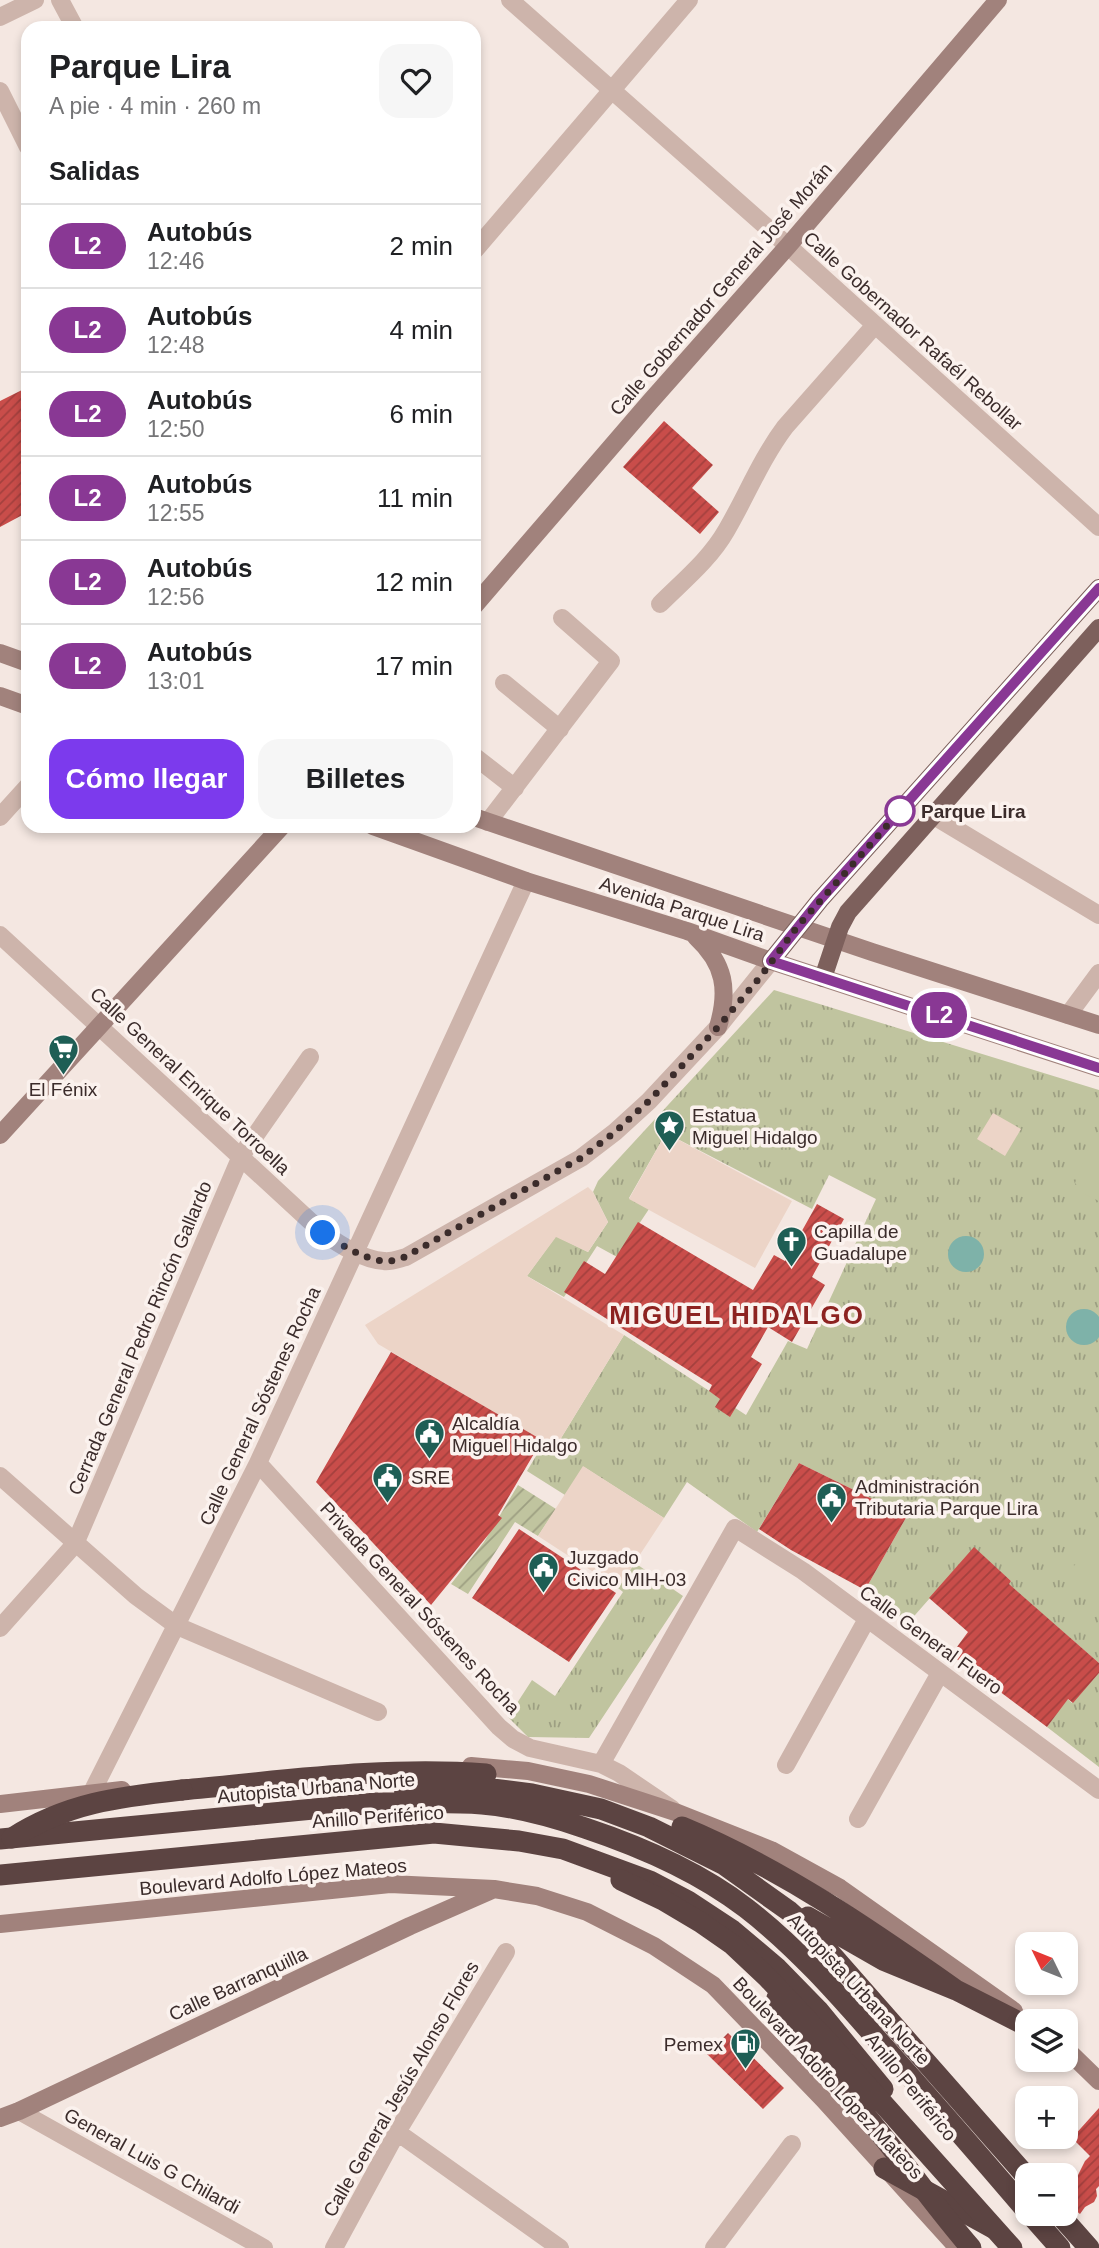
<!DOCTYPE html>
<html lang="es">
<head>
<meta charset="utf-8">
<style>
  :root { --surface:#fff; --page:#f6f6f6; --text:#202124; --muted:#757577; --line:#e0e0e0; --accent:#7c3aed }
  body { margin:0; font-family:Arial,sans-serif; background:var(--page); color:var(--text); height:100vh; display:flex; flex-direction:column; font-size:26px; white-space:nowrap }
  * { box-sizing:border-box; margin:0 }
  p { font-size:23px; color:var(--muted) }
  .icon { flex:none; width:38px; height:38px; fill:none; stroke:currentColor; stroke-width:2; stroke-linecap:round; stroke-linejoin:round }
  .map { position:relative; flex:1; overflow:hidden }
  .drawer { position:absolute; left:21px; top:21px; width:460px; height:812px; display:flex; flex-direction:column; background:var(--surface); border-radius:21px; box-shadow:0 4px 10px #0003 }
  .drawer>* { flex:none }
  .badge { padding:0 14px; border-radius:23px; font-size:24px; line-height:46px }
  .needle { width:46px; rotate:313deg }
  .buttons { position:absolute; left:1015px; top:1932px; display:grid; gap:14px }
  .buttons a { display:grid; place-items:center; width:63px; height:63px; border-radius:14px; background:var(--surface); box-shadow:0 4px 10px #0003; font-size:35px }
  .you { position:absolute; width:35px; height:35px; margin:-18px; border:5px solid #fff; border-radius:50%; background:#1a73e8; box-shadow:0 0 0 10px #1a73e833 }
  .map>.badge { position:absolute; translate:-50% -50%; box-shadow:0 0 0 4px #fff }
  h2 { padding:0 28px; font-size:26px; line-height:63px }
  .round { display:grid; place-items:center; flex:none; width:74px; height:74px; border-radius:21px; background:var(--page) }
  .head { display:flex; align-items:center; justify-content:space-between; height:119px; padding:0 28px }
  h1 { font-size:33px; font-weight:700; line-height:52px }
  .primary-button { display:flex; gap:14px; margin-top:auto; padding:14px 28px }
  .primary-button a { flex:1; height:80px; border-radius:21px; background:var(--accent); color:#fff; font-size:28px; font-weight:700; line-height:80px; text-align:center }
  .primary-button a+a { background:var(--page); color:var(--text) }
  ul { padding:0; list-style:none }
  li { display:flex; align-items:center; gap:21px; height:84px; padding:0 28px; border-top:2px solid var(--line) }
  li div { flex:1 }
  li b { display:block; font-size:26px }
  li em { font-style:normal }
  li .badge { min-width:77px; font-weight:700; text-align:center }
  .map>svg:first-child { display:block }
</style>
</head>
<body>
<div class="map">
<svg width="1099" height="2248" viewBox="0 0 1099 2248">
  <defs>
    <pattern id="grass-tufts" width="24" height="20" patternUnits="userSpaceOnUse" patternTransform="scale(1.75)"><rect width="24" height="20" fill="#c0c49f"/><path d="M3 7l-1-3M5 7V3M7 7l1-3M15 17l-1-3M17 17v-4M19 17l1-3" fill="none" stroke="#9d9f82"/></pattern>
    <pattern id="garden-furrows" width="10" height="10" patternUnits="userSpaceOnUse" patternTransform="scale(1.75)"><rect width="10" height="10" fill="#c0c49f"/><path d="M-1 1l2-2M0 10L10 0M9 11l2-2" fill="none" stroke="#9d9f82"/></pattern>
    <pattern id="building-hatch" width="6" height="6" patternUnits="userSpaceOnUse" patternTransform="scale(1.75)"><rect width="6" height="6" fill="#c94d4a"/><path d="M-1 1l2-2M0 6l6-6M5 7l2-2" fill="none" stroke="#a4403e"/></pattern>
  </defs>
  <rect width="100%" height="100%" fill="#f4e7e1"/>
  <path fill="url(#grass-tufts)" d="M774 990 1099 1090V1663L1030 1603 984 1612 1011 1581 974 1548 908 1623 865 1590 907 1516 799 1463 757 1532 687 1482 664 1518 584 1467 565 1495 527 1471 545 1441 555 1448 624 1335 746 1415 788 1341 807 1349 876 1199 829 1175 812 1209 666 1133 629 1198 649 1209 617 1257 597 1246 564 1297 527 1276 556 1236 588 1252 608 1222 593 1192 598 1181Z
    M635 1563 683 1596 589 1738 528 1737 508 1717 532 1680 555 1696 623 1592 618 1588Z
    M1017 1654 1072 1703 1099 1673V1767L1047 1727 1057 1713Z"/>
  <path fill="url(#garden-furrows)" d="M518 1485 556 1509 538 1536 515 1522 468 1594 451 1584 484 1542Z"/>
  <path fill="#c0c49f" d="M1099 1131V1201L1084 1194 1075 1183 1093 1135Z
    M1099 1539V1595L1071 1569Z"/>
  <path fill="#ecd4c7" d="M993 1113 1021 1129 1005 1156 977 1139Z
    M666 1133 792 1201 755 1268 629 1199Z
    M588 1187 593 1192 608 1222 588 1252 556 1237 527 1276 624 1335 555 1448 378 1344 365 1325Z
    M583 1466 664 1518 618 1588 538 1536Z"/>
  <path fill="#7eb2a9" d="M948 1254a18 18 0 1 1 36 0a18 18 0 1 1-36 0Z
    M1066 1327a18 18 0 1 1 36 0a18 18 0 1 1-36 0Z"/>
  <path fill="url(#building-hatch)" d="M28 387V512L0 527V401Z
    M664 421 713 465 692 488 719 512 700 534 623 467Z
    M817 1204 844 1219 812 1277 825 1285 792 1342 768 1327 751 1357 762 1364 730 1417 715 1407 720 1399 709 1391 712 1385 564 1292 584 1261 605 1274 638 1222 753 1290 774 1255 785 1261Z
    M391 1352 542 1440 498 1515 502 1518 431 1605 316 1482Z
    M799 1463 907 1516 865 1590 791 1550 759 1529Z
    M519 1529 616 1593 569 1662 472 1598Z
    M974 1547 1011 1581 1009 1584 1099 1663V1673L1073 1703 1068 1699 1047 1727 951 1655 968 1632 929 1598Z
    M728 2033 784 2088 763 2109 707 2054Z
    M1099 2108V2186L1096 2189 1097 2196 1094 2202 1085 2207 1080 2214 1066 2202V2199L1085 2161 1090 2156 1072 2138Z"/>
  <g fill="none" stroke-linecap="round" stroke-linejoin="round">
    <path stroke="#cdb4ab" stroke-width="18" d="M60 0 75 28
      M510 0 788 246 1099 527
      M0 17 35 0
      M0 91 28 147
      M474 251 689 0
      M660 604C683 581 710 559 726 531 746 497 761 459 785 427L875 325
      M504 683 560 729
      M474 756 515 788
      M934 816 1099 915
      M0 817 28 786
      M488 822 611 661 562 618
      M0 935 323 1233C339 1244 363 1260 384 1261 391 1262 398 1259 406 1257L581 1158 615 1132 649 1101 718 1027 771 961
      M1068 1015 1099 973
      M258 1463 499 1727 513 1739 530 1748 601 1764 619 1773 672 1809
      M0 1476 136 1596 177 1626 378 1712
      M0 1628 75 1544 241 1156 310 1057
      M601 1764 735 1528 803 1571 1099 1790
      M786 1765 867 1619
      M92 1792 258 1463 526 881
      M858 1819 940 1673
      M19 2111 264 2248
      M397 2132 560 2248
      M334 2248 397 2132 506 1952
      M714 2248 792 2144"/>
    <path stroke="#a1827c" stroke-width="18" d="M474 606 649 403 788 246 998 0
      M0 653 28 663
      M0 696 28 706
      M474 817 872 952 1099 1025
      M373 826 526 881 687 931 771 961 1099 1068
      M696 937C725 964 729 990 718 1027
      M0 1135 282 826
      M471 1766 528 1771 589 1784 678 1813 771 1850 840 1888 1014 2011
      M0 1804 122 1790
      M0 1924 390 1884 494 1889 537 1896 587 1912 654 1946 713 1985 823 2099 958 2248
      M1066 2049 1099 2081
      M0 2118 19 2111 410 1926 492 1890"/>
    <path stroke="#7d605c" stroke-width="18" d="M771 961 820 900 1099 588
      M823 978 840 927 848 912 1099 628"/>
    <path stroke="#5c4442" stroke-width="21" d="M404 1789 469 1786 532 1794 601 1809 649 1827 723 1864 789 1911 808 1928 1027 2177
      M182 1790C282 1781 385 1766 486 1774
      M682 1827C781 1868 869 1929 956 1990
      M0 1839 376 1803C411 1803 447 1801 482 1804 517 1807 553 1817 585 1828 642 1847 698 1871 746 1908 798 1948 841 1998 884 2047 932 2101 980 2156 1027 2211
      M0 1875 434 1833 519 1841 563 1849 650 1881 688 1901 732 1930 777 1968 818 2010 883 2089
      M808 1917 883 1960 956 1990 1027 2026
      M884 2168 993 2228
      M1030 2214 1060 2248
      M1059 2214 1089 2248"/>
    <path stroke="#5c4442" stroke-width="21" d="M12 1838C67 1803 118 1797 182 1790
      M621 1880 663 1900 700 1922 733 1945 767 1977 828 2042 1012 2248
      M777 1998C799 2046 838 2082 871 2122 905 2163 936 2208 971 2248"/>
  </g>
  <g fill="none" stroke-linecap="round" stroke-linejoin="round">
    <defs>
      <path id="line" d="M1099 588 820 900 771 961 1099 1068"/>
    </defs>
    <use href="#line" stroke="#fff" stroke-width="16"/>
    <use href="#line" stroke="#893894" stroke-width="10"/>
    <path stroke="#3b2c2b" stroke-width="7" stroke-dasharray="0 12.6" d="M323 1233C338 1243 365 1260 384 1261 391 1262 398 1259 405 1257L581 1158 615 1132 649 1101 718 1027 761 976 797 927 900 811"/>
  </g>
  <defs>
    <symbol id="supermarket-pin" viewBox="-11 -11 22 30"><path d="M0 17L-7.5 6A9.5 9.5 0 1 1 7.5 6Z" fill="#1e5e55" stroke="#fbf2ee"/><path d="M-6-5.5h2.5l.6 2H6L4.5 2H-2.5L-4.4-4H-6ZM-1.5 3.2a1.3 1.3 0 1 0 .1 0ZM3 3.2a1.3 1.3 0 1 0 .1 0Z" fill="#fff"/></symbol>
    <symbol id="sight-pin" viewBox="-11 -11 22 30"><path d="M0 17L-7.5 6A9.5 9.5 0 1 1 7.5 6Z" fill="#1e5e55" stroke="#fbf2ee"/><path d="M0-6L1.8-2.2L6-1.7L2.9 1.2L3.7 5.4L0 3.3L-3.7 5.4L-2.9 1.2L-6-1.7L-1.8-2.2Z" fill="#fff"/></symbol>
    <symbol id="church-pin" viewBox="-11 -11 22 30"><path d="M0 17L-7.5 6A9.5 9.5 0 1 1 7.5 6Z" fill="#1e5e55" stroke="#fbf2ee"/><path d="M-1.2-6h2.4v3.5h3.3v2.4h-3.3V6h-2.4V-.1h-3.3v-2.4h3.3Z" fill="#fff"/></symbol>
    <symbol id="civic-pin" viewBox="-11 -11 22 30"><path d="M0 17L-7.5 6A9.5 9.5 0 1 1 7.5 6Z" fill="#1e5e55" stroke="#fbf2ee"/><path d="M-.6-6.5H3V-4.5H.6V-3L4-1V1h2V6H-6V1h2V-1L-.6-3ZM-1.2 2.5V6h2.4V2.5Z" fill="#fff"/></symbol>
    <symbol id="fuel-pin" viewBox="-11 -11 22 30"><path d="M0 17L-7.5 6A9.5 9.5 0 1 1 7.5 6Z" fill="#1e5e55" stroke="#fbf2ee"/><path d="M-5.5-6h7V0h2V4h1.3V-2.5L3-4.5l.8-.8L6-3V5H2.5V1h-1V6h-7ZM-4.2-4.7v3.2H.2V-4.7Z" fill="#fff"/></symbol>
  </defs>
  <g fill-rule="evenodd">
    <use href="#supermarket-pin" x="46" y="1032" width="35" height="47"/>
    <use href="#sight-pin" x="652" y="1108" width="35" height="47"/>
    <use href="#church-pin" x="774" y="1224" width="35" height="47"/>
    <use href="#civic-pin" x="412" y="1416" width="35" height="47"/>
    <use href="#civic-pin" x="370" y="1460" width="35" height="47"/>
    <use href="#civic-pin" x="814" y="1480" width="35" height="47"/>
    <use href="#civic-pin" x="526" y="1550" width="35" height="47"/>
    <use href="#fuel-pin" x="728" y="2026" width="35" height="47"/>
  </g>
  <circle fill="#fff" stroke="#893894" stroke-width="3.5" cx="900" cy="811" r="14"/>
  <g text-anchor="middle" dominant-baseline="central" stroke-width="7" stroke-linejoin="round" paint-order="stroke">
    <g font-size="19" fill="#3b2c2b" stroke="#fbf2ee">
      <text transform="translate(721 289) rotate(-49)">Calle Gobernador General José Morán</text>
      <text transform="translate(913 331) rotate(42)">Calle Gobernador Rafaél Rebollar</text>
      <text transform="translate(682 909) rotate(18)">Avenida Parque Lira</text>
      <text transform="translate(190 1081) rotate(43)">Calle General Enrique Torroella</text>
      <text transform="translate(140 1338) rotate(-67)">Cerrada General Pedro Rincón Gallardo</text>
      <text transform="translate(260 1406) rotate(-65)">Calle General Sóstenes Rocha</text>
      <text transform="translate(420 1608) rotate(47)">Privada General Sóstenes Rocha</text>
      <text transform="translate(931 1640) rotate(36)">Calle General Fuero</text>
      <text transform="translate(316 1788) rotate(-5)">Autopista Urbana Norte</text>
      <text transform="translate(378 1817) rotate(-4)">Anillo Periférico</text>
      <text transform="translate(273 1877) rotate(-5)">Boulevard Adolfo López Mateos</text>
      <text transform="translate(238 1984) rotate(-25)">Calle Barranquilla</text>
      <text transform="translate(859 1989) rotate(47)">Autopista Urbana Norte</text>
      <text transform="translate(828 2078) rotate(47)">Boulevard Adolfo López Mateos</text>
      <text transform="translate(911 2087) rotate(51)">Anillo Periférico</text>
      <text transform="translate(401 2089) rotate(-60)">Calle General Jesús Alonso Flores</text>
      <text transform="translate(152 2161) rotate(29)">General Luis G Chilardi</text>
    </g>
    <g font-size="19" font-weight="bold" fill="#3b2c2b" stroke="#fbf2ee" text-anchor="start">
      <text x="921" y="811">Parque Lira</text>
    </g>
    <g font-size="19" fill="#3b2c2b" stroke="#fbf2ee" text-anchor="start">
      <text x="63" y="1089" text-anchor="middle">El Fénix</text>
      <text x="692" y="1115">Estatua<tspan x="692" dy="22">Miguel Hidalgo</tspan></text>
      <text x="814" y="1231">Capilla de<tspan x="814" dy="22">Guadalupe</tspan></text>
      <text x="452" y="1423">Alcaldía<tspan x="452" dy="22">Miguel Hidalgo</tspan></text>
      <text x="411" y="1477">SRE</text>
      <text x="855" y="1486">Administración<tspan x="855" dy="22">Tributaria Parque Lira</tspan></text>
      <text x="567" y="1557">Juzgado<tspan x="567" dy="22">Civico MIH-03</tspan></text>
      <text x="723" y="2044" text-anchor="end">Pemex</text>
    </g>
    <g font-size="26" font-weight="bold" letter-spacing="2" fill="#8d2321" stroke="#fbf2ee">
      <text x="737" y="1315">MIGUEL HIDALGO</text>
    </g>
  </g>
</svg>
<div class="buttons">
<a><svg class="needle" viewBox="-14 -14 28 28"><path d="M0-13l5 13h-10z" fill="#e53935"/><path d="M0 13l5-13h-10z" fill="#757577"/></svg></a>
<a><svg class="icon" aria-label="layers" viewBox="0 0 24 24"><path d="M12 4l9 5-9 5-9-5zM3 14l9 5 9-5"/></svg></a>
<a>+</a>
<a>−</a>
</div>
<div class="you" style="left:323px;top:1233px"></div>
<b class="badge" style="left:939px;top:1015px;background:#893894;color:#fff">L2</b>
<section class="drawer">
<div class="head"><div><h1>Parque Lira</h1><p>A pie · 4 min · 260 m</p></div><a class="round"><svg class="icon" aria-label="heart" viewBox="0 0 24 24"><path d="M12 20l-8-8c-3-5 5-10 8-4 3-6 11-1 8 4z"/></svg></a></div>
<h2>Salidas</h2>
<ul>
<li><span class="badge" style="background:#893894;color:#fff">L2</span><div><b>Autobús</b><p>12:46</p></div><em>2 min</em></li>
<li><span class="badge" style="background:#893894;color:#fff">L2</span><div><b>Autobús</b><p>12:48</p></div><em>4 min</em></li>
<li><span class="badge" style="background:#893894;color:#fff">L2</span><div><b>Autobús</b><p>12:50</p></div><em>6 min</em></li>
<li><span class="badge" style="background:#893894;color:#fff">L2</span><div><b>Autobús</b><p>12:55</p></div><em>11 min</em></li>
<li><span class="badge" style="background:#893894;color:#fff">L2</span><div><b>Autobús</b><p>12:56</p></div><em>12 min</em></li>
<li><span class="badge" style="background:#893894;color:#fff">L2</span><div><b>Autobús</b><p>13:01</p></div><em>17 min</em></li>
</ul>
<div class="primary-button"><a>Cómo llegar</a><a>Billetes</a></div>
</section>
</div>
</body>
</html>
